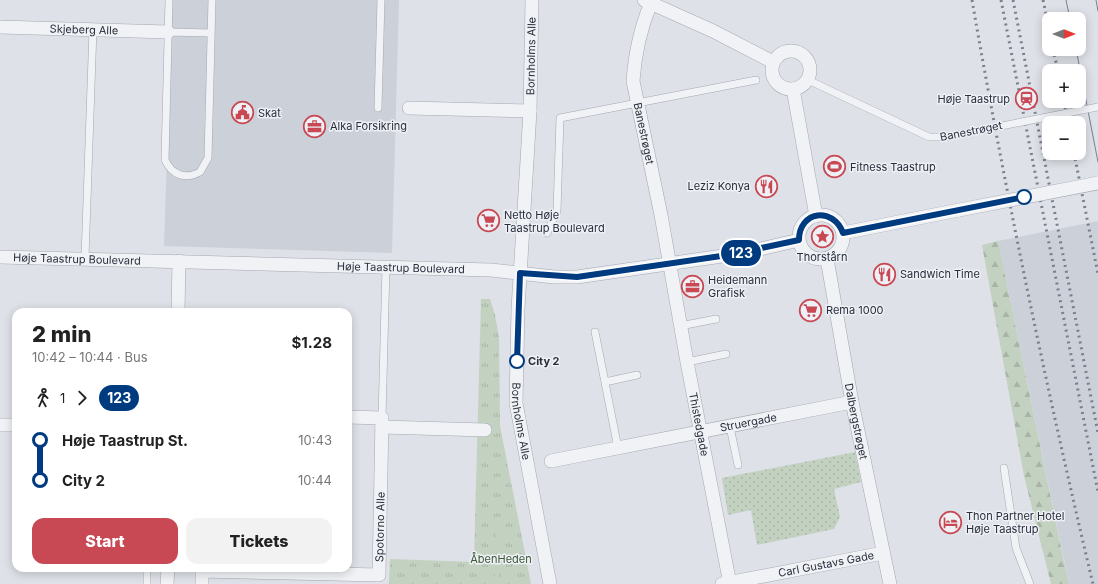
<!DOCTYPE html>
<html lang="en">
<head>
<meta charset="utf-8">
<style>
  :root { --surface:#fff; --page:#f2f2f2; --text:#222; --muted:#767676; --accent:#c84853 }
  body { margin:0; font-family:Inter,sans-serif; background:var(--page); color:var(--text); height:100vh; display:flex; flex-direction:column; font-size:15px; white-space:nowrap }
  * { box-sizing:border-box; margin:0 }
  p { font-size:13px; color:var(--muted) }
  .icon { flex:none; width:22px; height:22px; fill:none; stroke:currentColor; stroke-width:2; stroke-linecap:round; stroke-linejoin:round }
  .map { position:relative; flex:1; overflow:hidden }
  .sheet { position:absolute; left:12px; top:308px; width:340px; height:264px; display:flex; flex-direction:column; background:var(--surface); border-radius:12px; box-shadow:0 2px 10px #0003 }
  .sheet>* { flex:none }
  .badge { padding:0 8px; border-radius:13px; font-size:14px; line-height:26px }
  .needle { width:26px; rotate:90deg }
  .controls { position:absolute; left:1042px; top:12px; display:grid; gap:8px }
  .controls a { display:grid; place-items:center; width:44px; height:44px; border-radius:8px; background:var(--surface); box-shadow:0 2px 10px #0003; font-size:20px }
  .map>.badge { position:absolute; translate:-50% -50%; box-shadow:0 0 0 2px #fff }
  .legs { display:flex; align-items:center; gap:6px; height:44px; padding:0 20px; font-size:13px }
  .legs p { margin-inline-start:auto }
  .headline { display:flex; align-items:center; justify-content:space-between; height:68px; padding:0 20px }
  h1 { font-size:22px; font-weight:800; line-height:30px }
  .action { display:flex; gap:8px; margin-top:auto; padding:8px 20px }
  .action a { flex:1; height:46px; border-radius:12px; background:var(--accent); color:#fff; font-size:16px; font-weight:800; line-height:46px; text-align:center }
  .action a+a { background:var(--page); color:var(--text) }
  ul { padding:0 20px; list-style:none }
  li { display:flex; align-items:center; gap:14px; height:40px; font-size:15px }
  li i { display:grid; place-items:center; width:6px; height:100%; margin:0 5px; background:currentColor }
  li i::after { content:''; width:10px; height:10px; margin:-5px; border:3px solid; border-radius:50%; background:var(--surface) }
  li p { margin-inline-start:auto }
  li:first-child i { background:linear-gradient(#0000 50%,currentColor 0) }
  li:last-child i { background:linear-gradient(currentColor 50%,#0000 0) }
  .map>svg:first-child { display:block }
</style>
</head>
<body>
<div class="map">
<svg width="1098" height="584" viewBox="0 0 1098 584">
  <defs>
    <pattern id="grass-dots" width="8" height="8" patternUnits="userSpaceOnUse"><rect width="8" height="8" fill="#c3d1c0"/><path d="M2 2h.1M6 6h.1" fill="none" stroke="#a8b4a6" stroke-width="1.8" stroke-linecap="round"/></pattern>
    <pattern id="forest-firs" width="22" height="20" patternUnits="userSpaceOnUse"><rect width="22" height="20" fill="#c3d1c0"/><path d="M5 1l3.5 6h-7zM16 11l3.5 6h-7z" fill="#a8b4a6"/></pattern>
    <pattern id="park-tufts" width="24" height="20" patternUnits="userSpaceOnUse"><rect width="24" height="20" fill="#c3d1c0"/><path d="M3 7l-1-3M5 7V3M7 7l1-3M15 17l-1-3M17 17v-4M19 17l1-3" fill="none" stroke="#a8b4a6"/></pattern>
  </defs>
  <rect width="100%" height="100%" fill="#dee1e7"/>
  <path fill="#ccd0d9" d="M172 0H399L392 253 164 246Z
    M1098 221V584H1069L998 241Z"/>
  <path fill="url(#grass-dots)" d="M855 452 861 482 834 489 840 517 834 529 757 545 751 510 728 515 722 478Z"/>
  <path fill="url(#forest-firs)" d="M998 241 1064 562 1069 584H1051L1024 476 982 245Z"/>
  <path fill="url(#park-tufts)" d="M481 299H490L495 315 499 337 500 426 531 584H389L390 559 474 562Z"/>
  <path fill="#c3d1c0" d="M495 525 500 527 506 560 495 584H490L498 569Z"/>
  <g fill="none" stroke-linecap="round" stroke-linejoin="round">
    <defs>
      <path id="service" d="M169 0 165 160C172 175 185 180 200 172L208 158 212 0
        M168 32 211 33
        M808 80 929 137H946
        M378 108 381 0
        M547 233 557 211 560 118 756 80
        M85 258 93 29
        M680 326 716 319
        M595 332 618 448
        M687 362 726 354
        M605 382 637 375
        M382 418 386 267
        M730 427 738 465
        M1004 468 1016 548 1030 584
        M147 584V568"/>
      <g id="minor">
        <path id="s1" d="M532 0 530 111 518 309 516 403 550 584"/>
        <path d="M644 0 713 31 773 62"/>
        <path id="s2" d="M651 3C640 29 635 53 633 81L661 215 687 362 730 584"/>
        <path id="s3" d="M0 27 168 32"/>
        <circle cx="791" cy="70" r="19"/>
        <path d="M793 89 816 216"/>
        <path d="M409 108 530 111"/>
        <circle cx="821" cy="237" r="22"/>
        <path d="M843 233 959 210"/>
        <path id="s4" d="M0 257 491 270 554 277H577L743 253 799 240"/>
        <path id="s5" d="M827 259 852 402 890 584"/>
        <path d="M178 312 179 261"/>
        <path d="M0 425H16"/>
        <path d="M382 427 485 430"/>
        <path id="s6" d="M551 461 852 402"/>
        <path d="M167 584 168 568"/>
        <path id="s7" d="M202 584V571L379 575 382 418 348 417"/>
        <path id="s8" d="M722 584 883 553"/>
      </g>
    </defs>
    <use href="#service" stroke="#a4a8b1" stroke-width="8"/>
    <use href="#minor" stroke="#a4a8b1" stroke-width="14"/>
    <use href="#service" stroke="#f1f2f6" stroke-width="7"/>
    <use href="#minor" stroke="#f1f2f6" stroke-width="13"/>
    <path stroke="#788090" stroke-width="1" d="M1066 0 1070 19
      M1096 0 1098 11
      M1076 49 1098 162"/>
    <path stroke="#788090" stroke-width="3" stroke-dasharray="2 4" stroke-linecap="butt" d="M972 0C1006 196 1047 391 1093 584
      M1001 0 1098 492
      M1013 0 1098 433
      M1043 0 1049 27
      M1053 49 1058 71
      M1064 101 1068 123
      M1074 153 1098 274"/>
    <defs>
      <path id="service-bridge" d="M946 137 1098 107"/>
      <path id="minor-bridge" d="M959 210 1098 183"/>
    </defs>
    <use href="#service-bridge" stroke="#a4a8b1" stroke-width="8" stroke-linecap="butt"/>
    <use href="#minor-bridge" stroke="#a4a8b1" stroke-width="14" stroke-linecap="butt"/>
    <use href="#service-bridge" stroke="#f1f2f6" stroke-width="7"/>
    <use href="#minor-bridge" stroke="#f1f2f6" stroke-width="13"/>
  </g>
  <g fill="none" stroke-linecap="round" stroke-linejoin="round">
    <defs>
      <path id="line-1" d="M517 361 520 273 577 277 728 255 799 240C799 211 833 206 843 233L1024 197"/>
    </defs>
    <use href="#line-1" stroke="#fff" stroke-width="9"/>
    <use href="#line-1" stroke="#003b80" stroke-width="6"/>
  </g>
  <defs>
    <symbol id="station-ring" viewBox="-11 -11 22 22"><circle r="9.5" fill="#eef0f5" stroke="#c84853" stroke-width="1.5"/><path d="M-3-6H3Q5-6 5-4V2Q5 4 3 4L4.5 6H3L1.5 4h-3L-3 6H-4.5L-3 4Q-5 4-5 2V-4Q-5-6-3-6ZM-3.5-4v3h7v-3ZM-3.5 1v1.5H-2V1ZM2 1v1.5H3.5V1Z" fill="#c84853"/></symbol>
    <symbol id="civic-ring" viewBox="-11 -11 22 22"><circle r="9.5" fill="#eef0f5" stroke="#c84853" stroke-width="1.5"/><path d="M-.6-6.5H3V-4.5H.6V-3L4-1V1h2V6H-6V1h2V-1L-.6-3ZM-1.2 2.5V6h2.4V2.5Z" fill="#c84853"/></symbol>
    <symbol id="office-ring" viewBox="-11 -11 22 22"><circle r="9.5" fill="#eef0f5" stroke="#c84853" stroke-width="1.5"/><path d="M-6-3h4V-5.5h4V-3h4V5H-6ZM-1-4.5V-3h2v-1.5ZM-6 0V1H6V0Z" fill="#c84853"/></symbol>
    <symbol id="stadium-ring" viewBox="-11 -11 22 22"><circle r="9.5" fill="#eef0f5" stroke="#c84853" stroke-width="1.5"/><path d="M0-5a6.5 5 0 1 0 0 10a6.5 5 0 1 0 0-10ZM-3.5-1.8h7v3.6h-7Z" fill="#c84853"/></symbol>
    <symbol id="restaurant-ring" viewBox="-11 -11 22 22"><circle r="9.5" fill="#eef0f5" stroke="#c84853" stroke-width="1.5"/><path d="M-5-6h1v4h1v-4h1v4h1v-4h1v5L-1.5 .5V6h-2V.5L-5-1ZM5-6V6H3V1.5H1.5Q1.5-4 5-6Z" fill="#c84853"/></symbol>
    <symbol id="supermarket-ring" viewBox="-11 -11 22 22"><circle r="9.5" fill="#eef0f5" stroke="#c84853" stroke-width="1.5"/><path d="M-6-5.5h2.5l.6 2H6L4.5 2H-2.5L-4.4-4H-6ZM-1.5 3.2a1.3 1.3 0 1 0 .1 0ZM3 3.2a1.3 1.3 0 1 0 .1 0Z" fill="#c84853"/></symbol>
    <symbol id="sight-ring" viewBox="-11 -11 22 22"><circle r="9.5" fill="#eef0f5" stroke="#c84853" stroke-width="1.5"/><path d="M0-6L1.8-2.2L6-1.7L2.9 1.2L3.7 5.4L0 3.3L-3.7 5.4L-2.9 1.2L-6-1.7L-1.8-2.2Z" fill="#c84853"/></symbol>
    <symbol id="hotel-ring" viewBox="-11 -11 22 22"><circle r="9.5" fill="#eef0f5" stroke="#c84853" stroke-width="1.5"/><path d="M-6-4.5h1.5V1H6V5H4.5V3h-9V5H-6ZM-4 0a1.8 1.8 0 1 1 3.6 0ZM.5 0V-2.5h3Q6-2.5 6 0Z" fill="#c84853"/></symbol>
  </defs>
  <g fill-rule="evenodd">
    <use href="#station-ring" x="1014" y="86" width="25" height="25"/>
    <use href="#civic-ring" x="230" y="100" width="25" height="25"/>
    <use href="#office-ring" x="302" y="114" width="25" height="25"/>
    <use href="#stadium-ring" x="822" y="154" width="25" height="25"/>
    <use href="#restaurant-ring" x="754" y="174" width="25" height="25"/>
    <use href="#supermarket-ring" x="476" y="208" width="25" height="25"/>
    <use href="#sight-ring" x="810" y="224" width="25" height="25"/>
    <use href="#restaurant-ring" x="872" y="262" width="25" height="25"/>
    <use href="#office-ring" x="680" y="274" width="25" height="25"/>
    <use href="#supermarket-ring" x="798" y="298" width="25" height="25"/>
    <use href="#hotel-ring" x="938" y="510" width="25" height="25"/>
  </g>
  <g fill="#fff" stroke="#003b80" stroke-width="2">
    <circle cx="1024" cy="197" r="7"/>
    <circle cx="517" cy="361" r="7"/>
  </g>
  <g text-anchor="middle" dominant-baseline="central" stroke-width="3" stroke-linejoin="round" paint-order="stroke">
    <g font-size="11" fill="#282f3d" stroke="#eef0f5">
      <text stroke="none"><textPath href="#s3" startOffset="84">Skjeberg Alle</textPath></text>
      <text transform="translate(531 56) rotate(-89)">Bornholms Alle</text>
      <text transform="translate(971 131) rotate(-11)">Banestrøget</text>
      <text stroke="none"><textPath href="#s2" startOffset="134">Banestrøget</textPath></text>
      <text stroke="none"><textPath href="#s4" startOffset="77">Høje Taastrup Boulevard</textPath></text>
      <text stroke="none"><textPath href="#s4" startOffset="401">Høje Taastrup Boulevard</textPath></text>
      <text stroke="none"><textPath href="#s1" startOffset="422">Bornholms Alle</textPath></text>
      <text stroke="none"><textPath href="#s5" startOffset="165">Dalbergstrøget</textPath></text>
      <text stroke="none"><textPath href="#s6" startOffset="201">Struergade</textPath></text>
      <text stroke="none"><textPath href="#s2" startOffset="430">Thistedgade</textPath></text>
      <text stroke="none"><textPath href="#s7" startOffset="238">Spotorno Alle</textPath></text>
      <text stroke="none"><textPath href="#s8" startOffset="106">Carl Gustavs Gade</textPath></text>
    </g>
    <g font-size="11" fill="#282f3d" stroke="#eef0f5" text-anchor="start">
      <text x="1010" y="99" text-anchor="end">Høje Taastrup</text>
      <text x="258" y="113">Skat</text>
      <text x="330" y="126">Alka Forsikring</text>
      <text x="850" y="167">Fitness Taastrup</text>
      <text x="750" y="186" text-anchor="end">Leziz Konya</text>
      <text x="504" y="215">Netto Høje<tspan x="504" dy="13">Taastrup Boulevard</tspan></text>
      <text x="822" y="257" text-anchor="middle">Thorstårn</text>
      <text x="900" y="274">Sandwich Time</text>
      <text x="708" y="280">Heidemann<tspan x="708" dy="13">Grafisk</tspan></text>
      <text x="826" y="310">Rema 1000</text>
      <text x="966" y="516">Thon Partner Hotel<tspan x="966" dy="13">Høje Taastrup</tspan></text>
    </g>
    <g font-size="11" font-weight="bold" fill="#282f3d" stroke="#eef0f5" text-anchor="start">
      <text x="528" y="361">City 2</text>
    </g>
    <g font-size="11" fill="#3a5836" stroke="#eef0f5">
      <text x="501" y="559">ÅbenHeden</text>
    </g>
  </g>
</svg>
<div class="controls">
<a><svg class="needle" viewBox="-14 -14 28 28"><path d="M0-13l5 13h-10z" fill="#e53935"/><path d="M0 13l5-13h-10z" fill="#767676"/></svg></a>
<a>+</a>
<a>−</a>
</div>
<b class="badge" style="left:741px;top:253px;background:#003b80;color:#fff">123</b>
<section class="sheet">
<div class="headline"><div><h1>2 min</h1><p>10:42 – 10:44 · Bus</p></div><b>$1.28</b></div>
<div class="legs"><svg class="icon" aria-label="walk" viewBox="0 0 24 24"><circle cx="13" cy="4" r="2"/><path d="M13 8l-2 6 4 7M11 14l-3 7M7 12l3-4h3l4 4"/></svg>1<svg class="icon" aria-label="forward" viewBox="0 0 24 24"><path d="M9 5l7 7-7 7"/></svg><b class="badge" style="background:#003b80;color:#fff">123</b></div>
<ul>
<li><i style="color:#003b80"></i><b>Høje Taastrup St.</b><p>10:43</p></li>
<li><i style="color:#003b80"></i><b>City 2</b><p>10:44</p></li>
</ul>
<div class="action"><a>Start</a><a>Tickets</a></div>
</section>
</div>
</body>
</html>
